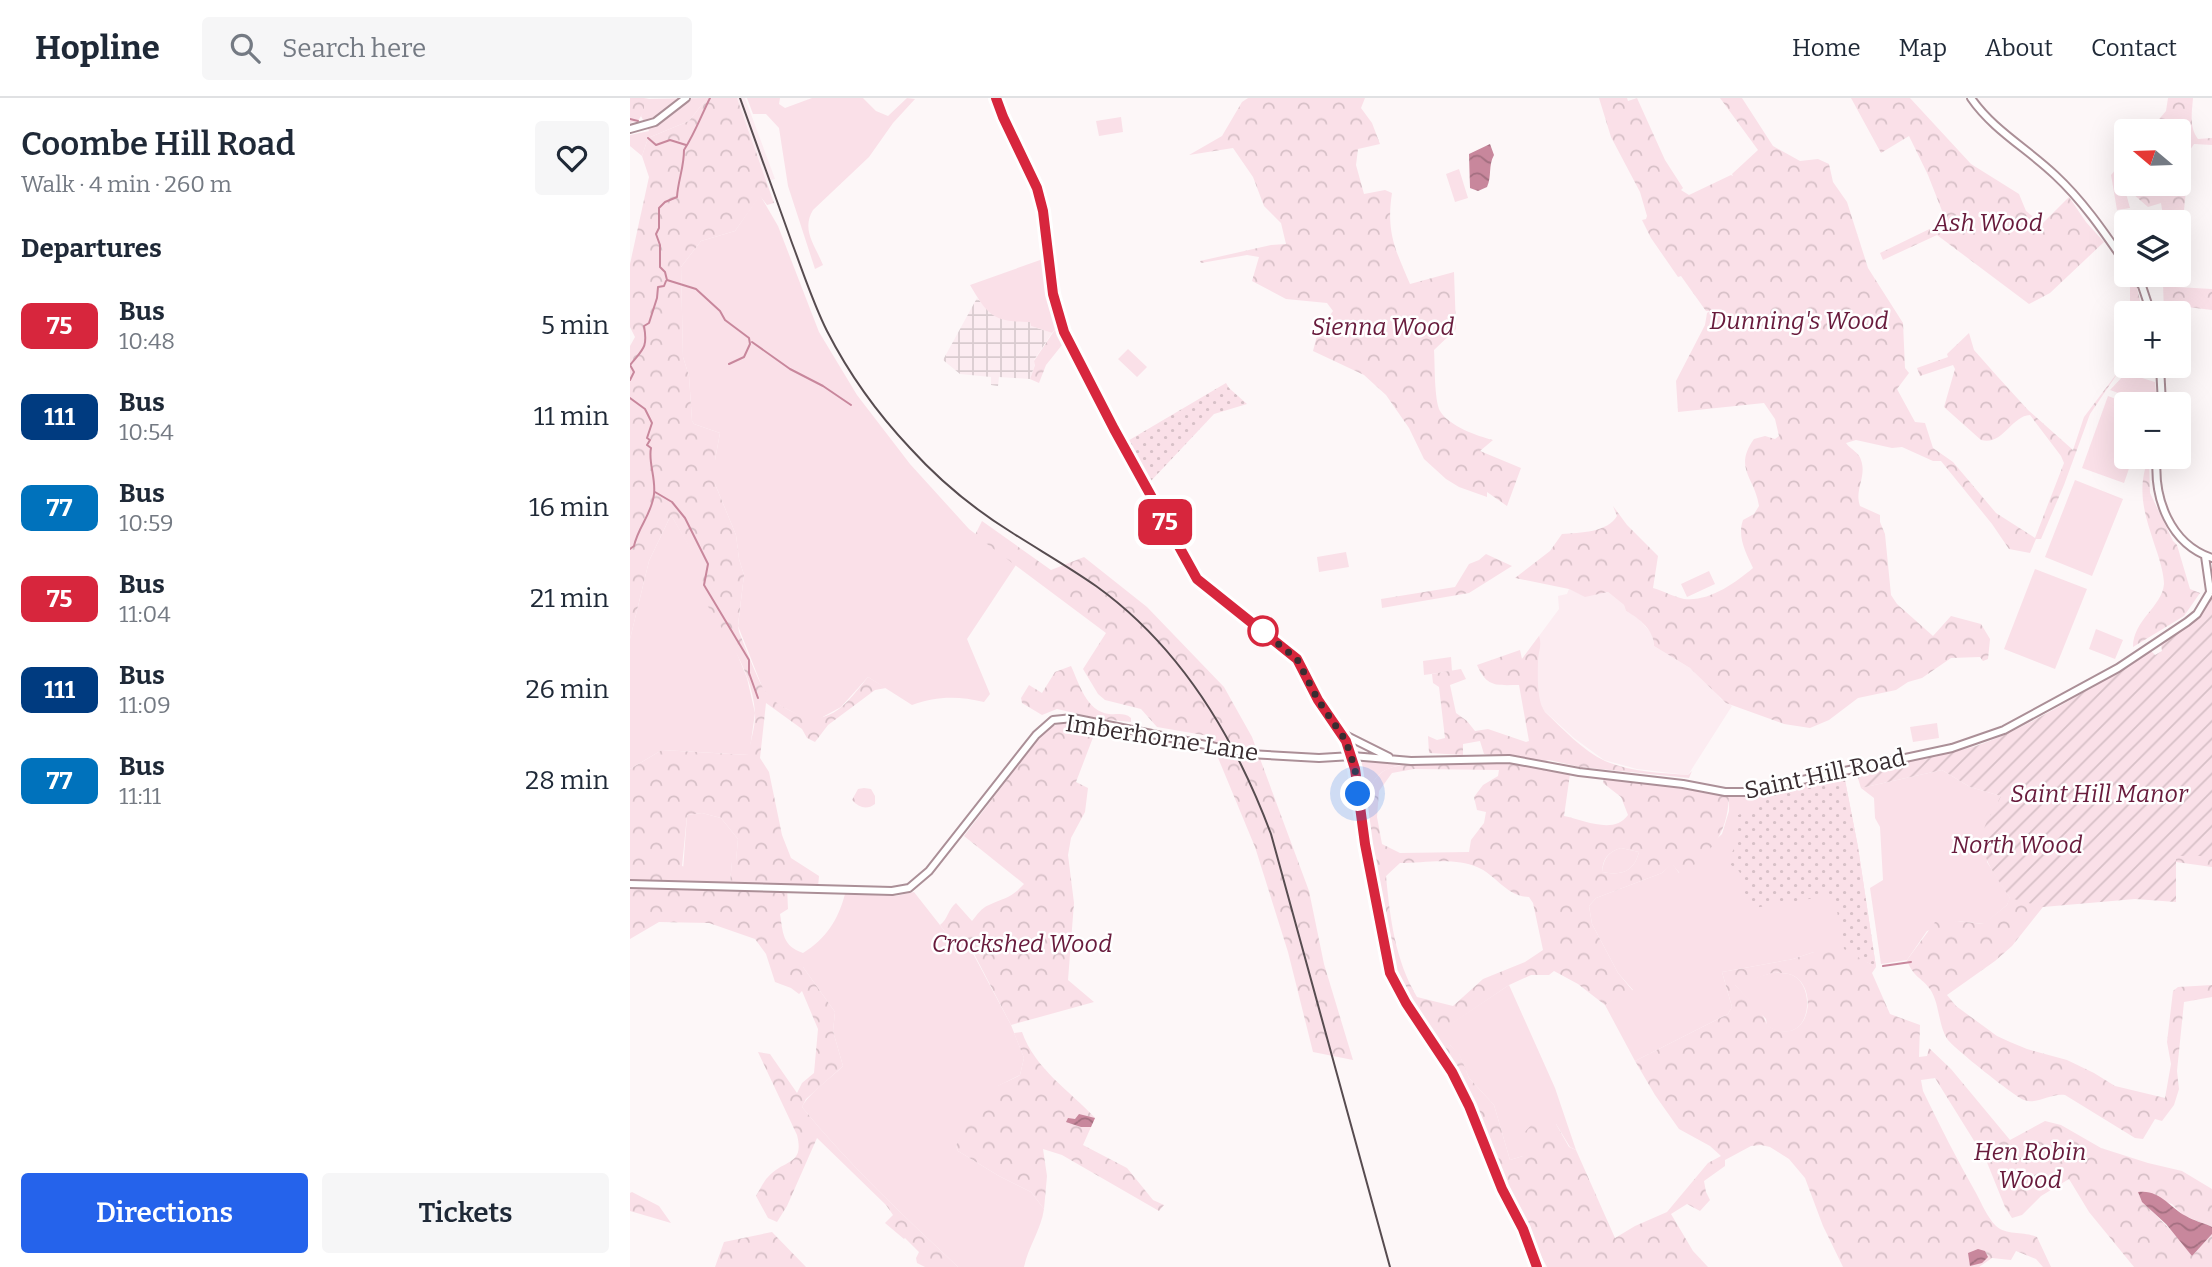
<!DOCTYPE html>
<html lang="en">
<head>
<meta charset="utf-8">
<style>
  :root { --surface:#fff; --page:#f6f6f7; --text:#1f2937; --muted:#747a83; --line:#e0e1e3; --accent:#2563eb }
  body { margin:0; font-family:Bitter,serif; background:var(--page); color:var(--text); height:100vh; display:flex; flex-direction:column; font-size:26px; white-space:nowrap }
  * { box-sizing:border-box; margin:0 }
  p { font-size:23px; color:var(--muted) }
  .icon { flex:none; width:38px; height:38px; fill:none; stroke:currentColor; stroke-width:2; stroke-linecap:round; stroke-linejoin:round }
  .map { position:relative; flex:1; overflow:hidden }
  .drawer { display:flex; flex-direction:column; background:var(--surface); width:630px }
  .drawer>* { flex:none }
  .badge { padding:0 14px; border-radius:10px; font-size:24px; line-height:46px }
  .needle { width:46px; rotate:289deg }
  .tools { position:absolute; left:1484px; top:21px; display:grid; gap:14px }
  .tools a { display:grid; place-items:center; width:77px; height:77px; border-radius:7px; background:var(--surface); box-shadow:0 7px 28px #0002; font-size:35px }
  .you { position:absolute; width:35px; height:35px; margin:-18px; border:5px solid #fff; border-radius:50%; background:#1a73e8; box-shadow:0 0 0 10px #1a73e833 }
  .map>.badge { position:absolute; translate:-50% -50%; box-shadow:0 0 0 4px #fff }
  h2 { padding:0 21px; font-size:26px; line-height:63px }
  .round { display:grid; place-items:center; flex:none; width:74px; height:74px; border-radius:7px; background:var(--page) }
  .overview { display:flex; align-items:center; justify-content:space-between; height:119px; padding:0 21px }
  h1 { font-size:33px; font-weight:600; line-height:52px }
  .primary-button { display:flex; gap:14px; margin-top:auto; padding:14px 21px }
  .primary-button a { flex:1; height:80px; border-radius:7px; background:var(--accent); color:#fff; font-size:28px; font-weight:600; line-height:80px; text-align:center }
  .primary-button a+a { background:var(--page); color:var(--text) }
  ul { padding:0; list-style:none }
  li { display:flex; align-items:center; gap:21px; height:91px; padding:0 21px }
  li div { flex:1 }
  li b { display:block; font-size:26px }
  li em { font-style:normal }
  li .badge { min-width:77px; font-weight:700; text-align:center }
  header { display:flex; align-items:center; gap:42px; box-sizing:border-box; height:98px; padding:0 35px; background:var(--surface); border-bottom:2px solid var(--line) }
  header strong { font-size:33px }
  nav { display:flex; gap:38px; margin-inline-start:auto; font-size:24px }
  .search { width:490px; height:63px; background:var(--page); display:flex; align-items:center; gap:18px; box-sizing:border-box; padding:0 24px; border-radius:7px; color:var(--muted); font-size:26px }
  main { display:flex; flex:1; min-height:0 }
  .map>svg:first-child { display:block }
</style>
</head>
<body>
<header>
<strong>Hopline</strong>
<div class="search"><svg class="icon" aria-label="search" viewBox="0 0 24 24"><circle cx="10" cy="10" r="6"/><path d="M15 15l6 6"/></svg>Search here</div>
<nav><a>Home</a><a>Map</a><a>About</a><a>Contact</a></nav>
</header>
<main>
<section class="drawer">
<div class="overview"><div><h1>Coombe Hill Road</h1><p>Walk · 4 min · 260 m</p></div><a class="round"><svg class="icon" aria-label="heart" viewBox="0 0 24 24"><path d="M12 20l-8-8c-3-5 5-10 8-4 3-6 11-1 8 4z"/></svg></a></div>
<h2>Departures</h2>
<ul>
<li><span class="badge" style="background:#d7263d;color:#fff">75</span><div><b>Bus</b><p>10:48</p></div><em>5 min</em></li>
<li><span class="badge" style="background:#003b80;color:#fff">111</span><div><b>Bus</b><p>10:54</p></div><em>11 min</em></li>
<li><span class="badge" style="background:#0072bc;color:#fff">77</span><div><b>Bus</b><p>10:59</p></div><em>16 min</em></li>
<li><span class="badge" style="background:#d7263d;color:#fff">75</span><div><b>Bus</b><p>11:04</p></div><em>21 min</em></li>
<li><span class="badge" style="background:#003b80;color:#fff">111</span><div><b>Bus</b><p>11:09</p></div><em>26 min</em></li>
<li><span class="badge" style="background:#0072bc;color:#fff">77</span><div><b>Bus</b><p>11:11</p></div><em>28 min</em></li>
</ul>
<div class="primary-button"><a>Directions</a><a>Tickets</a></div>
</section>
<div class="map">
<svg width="1582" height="1169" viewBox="0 0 1582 1169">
  <defs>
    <pattern id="industrial-grid" width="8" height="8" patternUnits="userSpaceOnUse" patternTransform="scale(1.75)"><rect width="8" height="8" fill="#fcecf1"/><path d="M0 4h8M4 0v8" fill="none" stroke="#d9cbcf"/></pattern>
    <pattern id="forest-crowns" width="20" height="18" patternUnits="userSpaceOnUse" patternTransform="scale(1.75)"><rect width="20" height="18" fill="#fae0e8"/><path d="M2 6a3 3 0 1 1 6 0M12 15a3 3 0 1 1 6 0" fill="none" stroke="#d7c0c7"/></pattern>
    <pattern id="park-dots" width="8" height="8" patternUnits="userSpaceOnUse" patternTransform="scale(1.75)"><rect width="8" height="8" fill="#fae0e8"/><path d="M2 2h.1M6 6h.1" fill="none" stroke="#d7c0c7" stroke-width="1.8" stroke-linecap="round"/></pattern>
    <pattern id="garden-furrows" width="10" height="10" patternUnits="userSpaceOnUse" patternTransform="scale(1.75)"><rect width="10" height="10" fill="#fae0e8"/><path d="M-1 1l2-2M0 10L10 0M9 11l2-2" fill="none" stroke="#d7c0c7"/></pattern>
    <pattern id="water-waves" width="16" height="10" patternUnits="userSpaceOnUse" patternTransform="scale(1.75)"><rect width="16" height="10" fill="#c8879c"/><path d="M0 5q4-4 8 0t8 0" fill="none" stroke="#a36f80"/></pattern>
  </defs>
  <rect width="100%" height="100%" fill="#fdf7f8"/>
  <path fill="#fcecf1" d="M107 0H115L145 81 137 83Z
    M939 491 950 496 963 497 978 494 994 507 996 513 1008 520 1022 536 1024 548 1060 570 1076 583 1091 601 1102 608 1058 677 1007 671 974 662 944 640 911 610 906 611 892 561 929 511 928 498 937 496Z"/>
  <path fill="url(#industrial-grid)" d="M347 200 364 217 400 224 401 228 422 235 404 262 405 266 400 281 369 279 368 288 361 287V279L330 276 313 262Z"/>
  <path fill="#fae0e8" d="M14 0 19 1 77 0 59 23 18 40 12 58 0 48V37L19 33 11 18 14 11Z
    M117 0H150L149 6 155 10 182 0H233L246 13 258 18 277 0 285 1 263 25 239 59 183 112C171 132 185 147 193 167L185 171 158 88 149 30 136 16H123Z
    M491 19 493 34 469 38 466 23Z
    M829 71 838 100 825 104 816 76Z
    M130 97 148 128 189 234 227 297 280 366 339 431 386 467 337 541 360 596 354 604C328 598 307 598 282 607L238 579 211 609 189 621 174 620 153 609 141 602 133 591 108 528 114 477 109 461 106 437 85 386V362L90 335 64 326 62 323 59 278 53 259 51 169 71 143 105 133Z
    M413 161 426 230 422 235 401 228 400 224C364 224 358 218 340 187Z
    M498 251 517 269 507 279 488 261Z
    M1496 275 1525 284 1527 306H1519L1480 292Z
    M1478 298 1500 306H1496V359H1503L1494 385 1452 370Z
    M1445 382 1493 401 1462 478 1415 459Z
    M41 417 70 466 117 580 125 615 119 657 32 652 0 671V541L19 463Z
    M716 454 719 469 689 474 687 459Z
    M1405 471 1457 491 1425 571 1374 551Z
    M1079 473 1085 486 1057 499 1051 486Z
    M1466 531 1493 542 1485 561 1459 551Z
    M821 559 822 573 794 577 793 563Z
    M1307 625 1309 640 1283 644 1280 629Z
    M735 662 770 667C742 673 739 689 735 714L730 670 732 664Z
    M1312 672 1340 689 1371 698 1364 713 1357 764 1380 800 1377 807 1354 826 1327 823 1297 833 1277 862 1251 866 1240 790 1253 782 1250 729 1245 720 1244 700 1231 690Z
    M1214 677 1228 749 1246 869 1237 864 1184 854 1163 861 1092 874 1102 909 1098 916 1005 963 975 907 989 897 1003 892 988 875 962 826 959 808 966 800 1032 775 1042 765 1049 775 1092 736 1099 713V698L1119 696Z
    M72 715 91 720 108 741 106 763 102 764 100 785 96 789 52 787 57 717Z
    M991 750 1009 754C1004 774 991 778 972 774 974 760 978 754 991 750Z
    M284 794 317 836 339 848 381 927 394 960 390 977 368 988 345 1009 326 1048 328 1053 369 1078 401 1094 414 1111C411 1132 398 1149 394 1169H328C274 1118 219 1067 172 1009 179 995 201 980 213 968L203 933 205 914 173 869V855C196 841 208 822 215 796L266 798Z
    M1145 874C1150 875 1157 875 1162 877 1188 888 1181 953 1137 928L1136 921 1104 886Z
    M879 887 925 990 946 1052 940 1049 926 1026 893 1058 880 1062 864 1007 839 980 829 956 820 947 819 927Z"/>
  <path fill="url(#forest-crowns)" fill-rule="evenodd" d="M0 0H14V13L8 23 0 25Z
    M77 0H107L144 105 137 107 130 98 105 133 71 143 51 169 53 259 59 278 62 323 64 326 90 335 85 362V386L106 437 109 461 114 477 108 527 109 534C117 553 124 573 133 590 140 602 151 608 163 614 199 632 217 605 238 579L256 590 245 592 198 627 185 644 177 640 172 631 136 605 130 660 139 674 152 737 161 760 189 778 188 789H157L158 811 150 816C153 834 152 848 173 855V869L205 914 203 933 213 968 176 1001 172 1009C219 1067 274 1118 328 1169H295L287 1165 286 1160 289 1154 275 1140 274 1141 255 1125 263 1117 256 1107 187 1040 157 1108 147 1124 138 1120 126 1098C130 1092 133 1084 138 1079 153 1061 175 1068 167 1037L128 954 140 956 167 995 172 985 184 975 188 931 172 893 169 896 161 890 145 884 136 856 125 841 79 825 29 824 0 841V671L32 652 118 657C120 644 126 628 125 614 122 568 88 526 65 488L69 466 41 417 19 463 0 541V248L5 239 0 229V166L19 79 12 58 18 40 59 23ZM72 715 91 720 108 741 106 763H102L100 785 96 789 52 787 58 770 52 768 57 717Z
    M618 0H735L731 10 742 25 750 46 728 51 726 67 734 96 755 92 762 95C756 134 765 151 780 186L824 174 826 231 804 252C805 265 804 302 810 313 819 328 847 338 863 342L850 353 891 370 877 408 857 394V399L829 389 816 381 794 361 779 330 756 297 734 277 683 253 688 234 703 213 697 205 656 201 622 183 629 159 617 157 571 165 570 163 641 147 656 146 651 125 634 108 623 79 603 50 559 57 592 38 612 4Z
    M969 0H997L998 3 1007 0 1035 62 1053 90 1051 92 1059 97 1101 77 1103 78 1102 76 1128 52 1090 0H1112L1143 48 1170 63 1188 61 1199 66 1203 84 1217 104 1238 170 1273 225 1275 270 1279 275 1267 291 1285 324 1295 325 1303 350 1323 364 1366 415 1405 440 1434 365 1431 358 1400 317C1381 318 1373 348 1351 342L1314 309 1325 271 1323 267 1290 278 1287 270 1318 259 1317 256 1339 235 1344 252 1367 278 1398 312 1443 352 1454 319 1488 274 1496 257V263L1460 316 1434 387 1411 441H1406L1400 455 1379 451 1362 426 1311 363H1303L1272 349 1262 350 1226 342 1216 345C1221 352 1229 354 1231 362 1237 379 1224 392 1230 408L1250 417V424L1255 436 1261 497 1267 506 1303 538 1321 518 1351 526 1360 541 1358 561 1353 563 1350 559 1321 560 1292 580 1278 584 1266 592 1228 600 1199 622 1180 630 1154 626 1096 605 1060 570 1024 548C1024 532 1010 521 996 513L994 507 978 494 955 499 939 491 885 480 920 453 932 436C950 435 978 434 987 418L983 408 997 427 1028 458 1023 490C1034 493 1044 499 1054 501 1079 504 1105 485 1123 470 1116 455 1107 439 1113 422L1124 416 1129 408C1125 380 1103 370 1124 341L1135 338 1145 341 1149 338 1145 321 1134 305 1048 314 1046 283 1075 227 1077 215 1080 213H1076L1051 178 1048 179 1021 140 1012 122 1016 121 1017 118 1010 94 981 39Z
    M1221 0H1280L1341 66 1389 96 1396 113 1412 126 1439 99 1456 124 1474 144 1420 195 1399 206 1307 137 1253 162 1250 155 1316 123 1298 77 1279 38 1251 55Z
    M1538 0H1563C1562 14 1559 30 1568 41L1582 40V47L1564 46 1560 52 1549 162V124H1534L1531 105 1518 109 1494 88 1500 110 1487 112 1481 77 1496 60V86H1549V33H1519L1536 13Z
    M1547 177 1546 189 1582 191V212L1549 208 1539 215H1534L1533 185 1515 186 1510 178Z
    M1500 180 1507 190 1513 215H1496V238L1490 240 1488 234 1489 218 1500 207Z
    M426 230 432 247 416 267 409 285 400 281 405 267 404 263Z
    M1519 359 1520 395 1543 443 1547 447 1560 491 1570 495 1554 518 1503 549C1503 522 1532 509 1534 486 1534 477 1530 463 1527 454 1516 420 1505 394 1519 359Z
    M352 423 421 472 454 459 517 509 594 589 622 639 679 793 694 866 723 962 683 954 658 854 625 749 579 638 527 629 511 611 475 602 468 596 453 571 476 535 345 437Z
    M856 456 882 468 839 495 752 510 751 501 825 489 839 466 849 462Z
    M909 538C912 547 909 552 908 561 908 576 906 602 915 614 933 631 953 653 975 663 1000 674 1031 675 1058 677L1062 673 1059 680 950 669 919 662 911 664 854 656 850 643 833 646V657L799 655 798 638 807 642 815 640 809 589 803 585 802 576 831 571 836 581 820 587 826 615 837 623 845 633 858 631 896 644 899 643 889 587C867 587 857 590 847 567L890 552 892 561Z
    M441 568C449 585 456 613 479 616 487 617 494 614 501 620V624L471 621 427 611 412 617 392 605 391 600 399 587 412 595 425 574Z
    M433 625 467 629 446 684 458 690 455 714 441 740 438 757 444 805 438 882 464 904 381 927 340 848 317 836 310 827C318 821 318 811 326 805L342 823C347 817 351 810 359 807 376 799 380 801 394 786L334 738 409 640 423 628Z
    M777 666H884L940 676 934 718C954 722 984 737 998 717L991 699 973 685 974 680 1051 689 1099 698C1097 739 1081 752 1052 778L1042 766 1032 775 966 800 959 808 962 826 988 875 1003 893 989 898 975 907 948 886 924 873 919 877H901L879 887 820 927V947L829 955 839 980 864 1007 880 1062 893 1058 891 1038 905 1023 926 1026 939 1049 946 1052 985 1140 1005 1128 1037 1114 1078 1065 1091 1058 1080 1048 1049 1031 1025 997 1005 963 1098 916 1102 909 1092 874 1163 861 1184 854 1214 851 1246 869 1242 875 1260 916 1290 927 1289 959 1297 958 1299 950 1321 971 1380 1042 1415 1023 1431 1027 1471 1050 1518 1065 1552 1073 1582 1091V1129L1553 1117 1542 1106 1509 1096 1511 1102 1553 1145 1562 1158 1582 1136V1169H1504L1459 1114 1439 1081 1411 1098 1392 1117 1382 1120 1375 1109 1356 1062 1305 980 1291 982 1293 993C1310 1028 1327 1062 1346 1095 1352 1106 1357 1119 1366 1128 1377 1138 1394 1133 1407 1139L1421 1169H1413L1406 1161 1386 1153 1381 1162 1362 1160 1349 1169H1213L1193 1128 1175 1080 1159 1061 1140 1049 1131 1047 1121 1048 1095 1062V1068L1074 1083 1076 1094 1080 1102 1070 1113 1057 1106 1041 1116 1063 1153 1078 1169H917L875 1091 835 994 813 951 777 903 764 875 755 844 746 769C749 758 741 753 739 743 734 722 732 690 751 675 758 669 768 668 777 666ZM784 671 869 672 868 678 853 687 844 699 847 712 856 714 854 725 841 742 839 754 770 755 752 746 747 719 749 693 762 675ZM991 750 1009 754C1004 774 991 778 972 774 973 760 978 754 991 750ZM770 765C793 765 825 759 847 769 865 776 877 799 899 799L903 805 913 852 895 864 853 881 823 908 787 899C765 862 760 820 756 778ZM1145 874C1150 875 1157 875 1162 877 1190 889 1180 952 1138 928L1131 914 1105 887Z
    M234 690 241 691 245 698V706C237 712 229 710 222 702L228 691Z
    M1371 698 1413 795V809L1382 848 1365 863 1317 897 1326 908 1367 938 1380 944 1397 951 1437 962 1464 975 1485 988 1535 1000 1541 966 1537 944 1543 893 1548 889 1582 887V899L1554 904 1547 973 1549 991 1544 1007 1532 1023 1525 1021 1513 1041 1505 1040 1435 997C1420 995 1407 1007 1394 1002 1384 998 1325 951 1318 942 1308 928 1310 906 1300 891 1291 879 1283 879 1277 862L1305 824 1327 823 1353 826 1377 807 1380 799C1367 779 1345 754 1355 728 1359 718 1366 708 1371 698Z
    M1582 735V769L1546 764V758Z
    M392 934C405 971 439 992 465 1020L453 1047 497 1070 523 1102 534 1107 529 1113 432 1057 413 1051 417 1078 414 1111 401 1094 369 1078 328 1053 326 1048C334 1030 343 1002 360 992 369 986 380 983 390 977L394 960 384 935Z
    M2 1094 29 1108 41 1125 0 1113V1095Z
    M142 1134 176 1169H85L94 1144Z"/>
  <path fill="url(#park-dots)" d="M596 285 599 290 617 306 584 316 519 385 496 344Z
    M1214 677 1228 749 1246 869 1214 851 1204 797 1124 810C1106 793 1123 776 1097 765L1109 740 1104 737 1106 718 1128 708 1135 693Z"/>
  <path fill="url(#garden-furrows)" d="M1582 496V758H1546V804L1505 801 1413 809 1380 800C1367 779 1345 754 1355 728 1359 717 1367 708 1371 698L1340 689 1312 672 1231 690 1226 674 1302 657 1304 659C1318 655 1332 652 1346 648 1408 626 1465 586 1521 553L1525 557 1532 553 1531 546 1560 527Z"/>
  <path fill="url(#water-waves)" d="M860 46 864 57C858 68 862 78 857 89L848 93 840 90 839 56Z
    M449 1016 465 1020 461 1029H451L436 1024 438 1020 445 1021Z
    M1508 1094C1530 1091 1539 1109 1556 1118 1564 1123 1574 1125 1582 1129V1136L1562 1158 1536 1126 1512 1104Z
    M1348 1151 1355 1153 1358 1159 1352 1165 1340 1168 1338 1155Z"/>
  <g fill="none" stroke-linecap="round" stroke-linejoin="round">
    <path stroke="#c8879c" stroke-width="2" d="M80 0C71 18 65 35 54 52 54 70 48 82 47 99L35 104 29 110V130L26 136 30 147V169L35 174 37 182 66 191 90 213 95 222 119 240 120 246 114 259 99 266
      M0 21 8 23
      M18 40 26 47 40 42 56 47
      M122 244 160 271 193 288 221 307
      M0 282 4 274 0 267C13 251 18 250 14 228L19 225 27 200 28 189 34 188 36 183
      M0 300 15 311 22 325 17 340 20 342 17 347 21 350C18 364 26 380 24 396 22 416 8 429 4 448L0 451
      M25 394 42 404 55 420 78 466 74 487 119 562V575L128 600
      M1253 868 1281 864"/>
    <defs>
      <path id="tertiary" d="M1341 0C1363 32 1398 51 1425 77 1453 103 1474 134 1496 166
        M0 31 25 24 56 0
        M1504 177 1512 188 1521 215
        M1530 268 1532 306
        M1527 359C1523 400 1540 446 1582 460
        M1575 458 1580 493
        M711 635 759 659
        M619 656 689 660 722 658 781 663 879 661 949 674 1053 686 1095 694H1116L1322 650 1374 632 1488 570 1557 524 1567 516 1582 491
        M0 786 262 793 279 790 299 773 406 637 423 622 443 620 581 648"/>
      <path id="secondary" d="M367 0 373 19 407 90 413 113 423 196 434 234 484 331 567 481 667 561 688 602 716 643 725 671 735 746 760 875 776 905 822 974 839 1008 872 1091 893 1131 907 1169"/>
    </defs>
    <use href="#tertiary" stroke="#ab8f97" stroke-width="10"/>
    <use href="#secondary" stroke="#ab8f97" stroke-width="10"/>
    <use href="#tertiary" stroke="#fff" stroke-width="6"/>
    <use href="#secondary" stroke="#fff" stroke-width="7"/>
    <path stroke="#574c50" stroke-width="2" d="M110 0C127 48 145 97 162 145 173 174 183 205 197 233 219 276 247 315 280 350 309 382 344 411 381 434 409 452 439 469 466 488 551 549 605 640 641 736L760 1169"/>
    <defs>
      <path id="tertiary-bridge" d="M581 648 619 656"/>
    </defs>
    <use href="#tertiary-bridge" stroke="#ab8f97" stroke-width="10" stroke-linecap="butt"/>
    <use href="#tertiary-bridge" stroke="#fff" stroke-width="6"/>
  </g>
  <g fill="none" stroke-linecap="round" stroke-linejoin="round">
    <defs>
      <path id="line" d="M366 0 373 19 407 90 413 113 423 196 434 234 484 331 567 481 667 561 688 602 716 643 725 671 735 746 760 875 776 905 822 974 839 1008 872 1091 893 1131 907 1169"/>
    </defs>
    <use href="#line" stroke="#fff" stroke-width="16"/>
    <use href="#line" stroke="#d7263d" stroke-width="10"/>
    <path stroke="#392d31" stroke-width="7" stroke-dasharray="0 12.6" d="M633 533 626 528 667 561 688 602 716 643 725 671 728 696"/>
  </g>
  <circle fill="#fff" stroke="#d7263d" stroke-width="3.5" cx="633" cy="533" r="14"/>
  <g text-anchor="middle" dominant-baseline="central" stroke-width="5" stroke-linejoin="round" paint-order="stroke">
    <g font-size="24" font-style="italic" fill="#681b3c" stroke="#fff">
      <text x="1358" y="125">Ash Wood</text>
      <text x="1169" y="223">Dunning's Wood</text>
      <text x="753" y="229">Sienna Wood</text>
      <text x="1469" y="696">Saint Hill Manor</text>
      <text x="1387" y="747">North Wood</text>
      <text x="392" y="846">Crockshed Wood</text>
      <text x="1400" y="1054">Hen Robin<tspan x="1400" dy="28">Wood</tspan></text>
    </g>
    <g font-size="24" fill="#392d31" stroke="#fff">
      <text transform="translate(532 640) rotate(9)">Imberhorne Lane</text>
      <text transform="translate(1195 676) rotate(-12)">Saint Hill Road</text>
    </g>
  </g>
</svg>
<div class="tools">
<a><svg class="needle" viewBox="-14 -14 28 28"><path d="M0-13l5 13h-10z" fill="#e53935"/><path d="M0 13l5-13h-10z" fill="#747a83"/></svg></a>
<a><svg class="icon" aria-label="layers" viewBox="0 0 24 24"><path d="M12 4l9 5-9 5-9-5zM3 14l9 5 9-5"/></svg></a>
<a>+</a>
<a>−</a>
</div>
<div class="you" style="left:728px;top:696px"></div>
<b class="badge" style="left:535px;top:424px;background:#d7263d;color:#fff">75</b>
</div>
</main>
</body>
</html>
